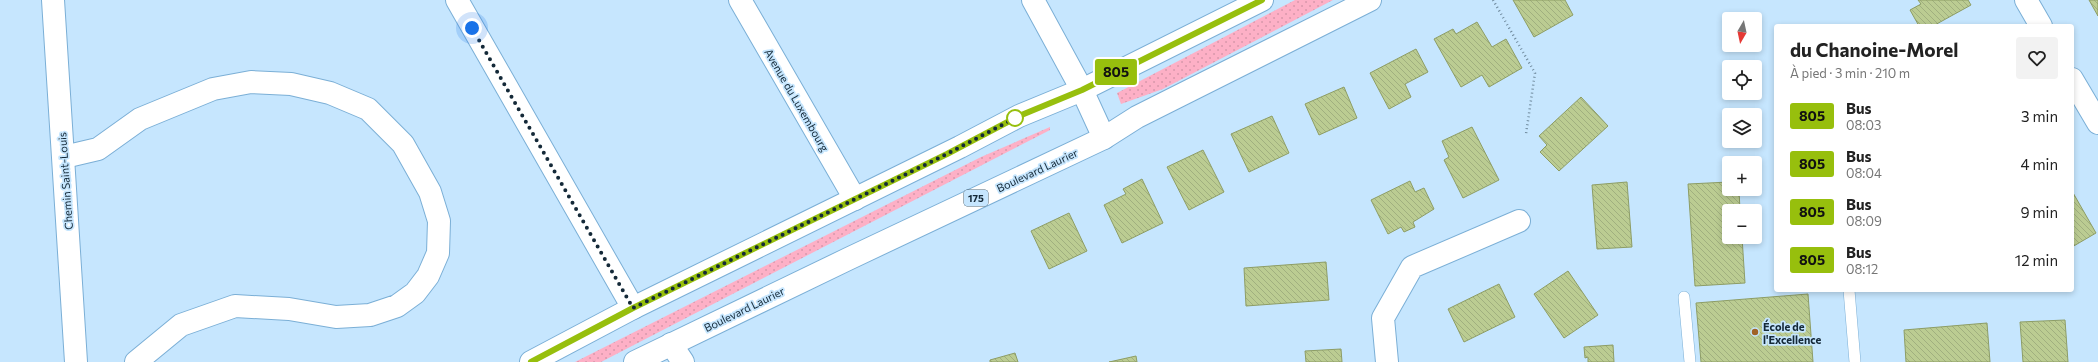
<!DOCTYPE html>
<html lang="fr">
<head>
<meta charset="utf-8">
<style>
  :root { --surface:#fff; --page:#f2f2f2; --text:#222; --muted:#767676 }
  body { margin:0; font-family:Commissioner,sans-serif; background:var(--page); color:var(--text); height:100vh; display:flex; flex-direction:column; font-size:15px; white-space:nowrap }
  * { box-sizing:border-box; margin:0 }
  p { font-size:13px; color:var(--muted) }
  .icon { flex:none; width:22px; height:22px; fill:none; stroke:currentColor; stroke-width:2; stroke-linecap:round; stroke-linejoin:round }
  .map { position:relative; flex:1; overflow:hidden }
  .side { position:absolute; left:1774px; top:24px; width:300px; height:268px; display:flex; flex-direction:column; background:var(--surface); border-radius:4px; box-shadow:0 2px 6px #0003 }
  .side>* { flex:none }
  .badge { padding:0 8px; border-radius:3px; font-size:14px; line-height:26px }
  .needle { width:26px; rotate:189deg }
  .buttons { position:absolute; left:1722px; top:12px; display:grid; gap:8px }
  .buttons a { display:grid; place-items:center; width:40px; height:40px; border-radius:4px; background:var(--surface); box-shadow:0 2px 6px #0003; font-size:20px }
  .you { position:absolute; width:20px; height:20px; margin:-10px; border:3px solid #fff; border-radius:50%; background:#1a73e8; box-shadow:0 0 0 6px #1a73e833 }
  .map>.badge { position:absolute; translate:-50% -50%; box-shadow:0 0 0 2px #fff }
  .round { display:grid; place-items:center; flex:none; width:42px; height:42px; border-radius:4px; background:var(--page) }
  .headline { display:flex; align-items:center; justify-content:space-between; height:68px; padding:0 16px }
  h1 { font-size:19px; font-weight:700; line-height:30px }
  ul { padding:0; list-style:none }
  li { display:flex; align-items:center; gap:12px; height:48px; padding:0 16px }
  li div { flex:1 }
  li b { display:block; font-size:15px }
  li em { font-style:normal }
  li .badge { min-width:44px; font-weight:700; text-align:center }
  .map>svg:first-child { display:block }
</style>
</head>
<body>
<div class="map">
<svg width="2098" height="362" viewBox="0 0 2098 362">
  <defs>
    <pattern id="grass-dots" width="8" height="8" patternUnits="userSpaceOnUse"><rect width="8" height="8" fill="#fdb0c6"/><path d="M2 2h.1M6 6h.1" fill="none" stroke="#d897ab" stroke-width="1.8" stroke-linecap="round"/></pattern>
    <pattern id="building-back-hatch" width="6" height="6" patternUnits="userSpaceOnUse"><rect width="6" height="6" fill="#bbcc92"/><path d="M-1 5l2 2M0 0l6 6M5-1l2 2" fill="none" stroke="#a0af7f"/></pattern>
  </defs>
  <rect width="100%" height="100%" fill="#c6e6fe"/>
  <path fill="url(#grass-dots)" d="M1295 0H1333L1163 89 1121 104 1117 93Z
    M1050 127V130L601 362H575L981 157Z"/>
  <path fill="url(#building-back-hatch)" stroke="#8d9d65" d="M1513 0H1565L1573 15 1534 37Z
    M1918 0H1968L1971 5 1933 26H1919L1910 10 1921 4Z
    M2089 0H2098V16Z
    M1477 22 1492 47 1506 39 1522 68 1489 87 1482 75 1461 87 1434 39 1453 29 1456 34Z
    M1416 49 1428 72 1405 84 1411 97 1389 109 1370 73Z
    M1344 87 1357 118 1319 135 1305 104Z
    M1581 97 1608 126 1559 171 1540 152 1547 145 1539 136Z
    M1272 116 1289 153 1249 172 1231 134Z
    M1472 127 1499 180 1463 198 1444 160 1449 157 1442 141Z
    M1203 150 1224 192 1189 210 1167 167Z
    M1142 179 1163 223 1122 243 1104 205 1126 194 1123 189Z
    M1410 181 1415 192 1424 188 1434 209 1413 222 1415 227 1404 232 1401 227 1388 234 1371 200Z
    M1627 182 1632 247 1597 249 1592 185Z
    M1729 182V189H1739L1740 211H1729V237H1742L1745 283 1695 286 1688 184Z
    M2072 191 2096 233 2072 247Z
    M1069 213 1087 251 1049 269 1031 231Z
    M1326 262 1329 300 1246 306 1244 268Z
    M1568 271 1598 315 1564 338 1534 294Z
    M1499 284 1515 317 1464 342 1448 309Z
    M1808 294 1813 362H1701L1696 303Z
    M2065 320 2068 362H2023L2020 322Z
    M1987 323 1990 362H1906L1904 330Z
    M1613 345 1614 362H1588V357L1585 358 1584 347Z
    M1341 349 1342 362H1306L1305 351Z
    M1015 353 1018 362H990V360Z
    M1136 356 1137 362H1109Z"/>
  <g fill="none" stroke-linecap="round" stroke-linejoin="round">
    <defs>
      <path id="service" d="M1849 290 1855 362
        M1684 297 1690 362"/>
      <path id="minor" d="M457 0 633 308
        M740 0 855 199
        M1033 0 1082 90 1104 138
        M2026 0 2041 26
        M2072 79 2098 123
        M64 157 98 149 140 119 213 89 251 82 291 84 330 93 368 109 403 144 430 192 439 221 438 253 428 276 415 293 397 306 370 315 336 317 289 309 235 306 181 325 136 362
        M671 344 683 362
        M1387 362 1383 318 1412 267 1519 221"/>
      <path id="tertiary" d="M53 0 76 362"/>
      <path id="primary" d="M531 362 633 308 960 147 1019 116 1082 90 1262 0
        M635 362 848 259 1104 138 1137 117 1370 0"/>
    </defs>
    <use href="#service" stroke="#7bafd6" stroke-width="12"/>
    <use href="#minor" stroke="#7bafd6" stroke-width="24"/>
    <use href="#tertiary" stroke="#7bafd6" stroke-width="24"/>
    <use href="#primary" stroke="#7bafd6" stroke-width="24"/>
    <path stroke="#718c9f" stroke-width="2.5" stroke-dasharray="1 3" stroke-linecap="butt" d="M1493 0 1535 73 1526 134"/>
    <use href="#service" stroke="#fff" stroke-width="11"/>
    <use href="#minor" stroke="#fff" stroke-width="22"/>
    <use href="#tertiary" stroke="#fff" stroke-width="22"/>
    <use href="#primary" stroke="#fff" stroke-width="22"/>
  </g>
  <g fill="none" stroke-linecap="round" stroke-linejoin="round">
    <defs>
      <path id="line" d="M531 362 633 308 947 154 1019 116 1082 90 1262 0"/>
    </defs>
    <use href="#line" stroke="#fff" stroke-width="9"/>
    <use href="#line" stroke="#97bf0d" stroke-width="6"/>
    <path stroke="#142938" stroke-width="4" stroke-dasharray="0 7.2" d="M472 28 633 308 947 154 1019 116 1015 118"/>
  </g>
  <circle fill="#fff" stroke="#97bf0d" stroke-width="2" cx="1015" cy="118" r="8"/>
  <circle fill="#a06227" stroke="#c6e6fe" stroke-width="1.5" cx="1755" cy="332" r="4"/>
  <g text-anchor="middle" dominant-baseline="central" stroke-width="3.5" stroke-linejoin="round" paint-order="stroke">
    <rect fill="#c6e6fe" stroke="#496273" stroke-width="1" x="964" y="190" width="24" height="16" rx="3"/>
    <g font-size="10" font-weight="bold" fill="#142938">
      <text x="976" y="198">175</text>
    </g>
    <g font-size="11" fill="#142938" stroke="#c6e6fe">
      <text transform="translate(797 100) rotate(60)">Avenue du Luxembourg</text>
      <text transform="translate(1037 170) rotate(-25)">Boulevard Laurier</text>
      <text transform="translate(65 181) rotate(-94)">Chemin Saint-Louis</text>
      <text transform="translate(744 309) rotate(-26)">Boulevard Laurier</text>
    </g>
    <g font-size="11" font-weight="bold" fill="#142938" stroke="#c6e6fe" text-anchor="start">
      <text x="1763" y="326">École de<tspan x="1763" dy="13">l'Excellence</tspan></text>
    </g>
  </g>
</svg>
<div class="buttons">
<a><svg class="needle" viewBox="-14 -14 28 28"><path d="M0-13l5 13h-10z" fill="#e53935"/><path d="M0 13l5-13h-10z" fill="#767676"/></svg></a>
<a><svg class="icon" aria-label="locate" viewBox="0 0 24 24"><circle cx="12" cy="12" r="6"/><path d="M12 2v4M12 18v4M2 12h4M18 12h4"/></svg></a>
<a><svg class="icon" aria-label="layers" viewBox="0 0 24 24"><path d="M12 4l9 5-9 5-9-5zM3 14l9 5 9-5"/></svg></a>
<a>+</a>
<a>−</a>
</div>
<div class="you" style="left:472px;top:28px"></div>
<b class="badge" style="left:1116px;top:72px;background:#97bf0d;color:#111">805</b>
<section class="side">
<div class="headline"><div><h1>du Chanoine-Morel</h1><p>À pied · 3 min · 210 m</p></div><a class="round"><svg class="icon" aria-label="heart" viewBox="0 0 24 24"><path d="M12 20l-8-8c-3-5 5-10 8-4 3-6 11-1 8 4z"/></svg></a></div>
<ul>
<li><span class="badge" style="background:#97bf0d;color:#111">805</span><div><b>Bus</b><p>08:03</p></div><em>3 min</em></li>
<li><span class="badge" style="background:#97bf0d;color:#111">805</span><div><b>Bus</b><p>08:04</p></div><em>4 min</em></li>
<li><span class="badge" style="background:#97bf0d;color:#111">805</span><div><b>Bus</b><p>08:09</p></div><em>9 min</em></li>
<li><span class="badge" style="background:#97bf0d;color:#111">805</span><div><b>Bus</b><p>08:12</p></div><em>12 min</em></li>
</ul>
</section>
</div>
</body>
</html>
